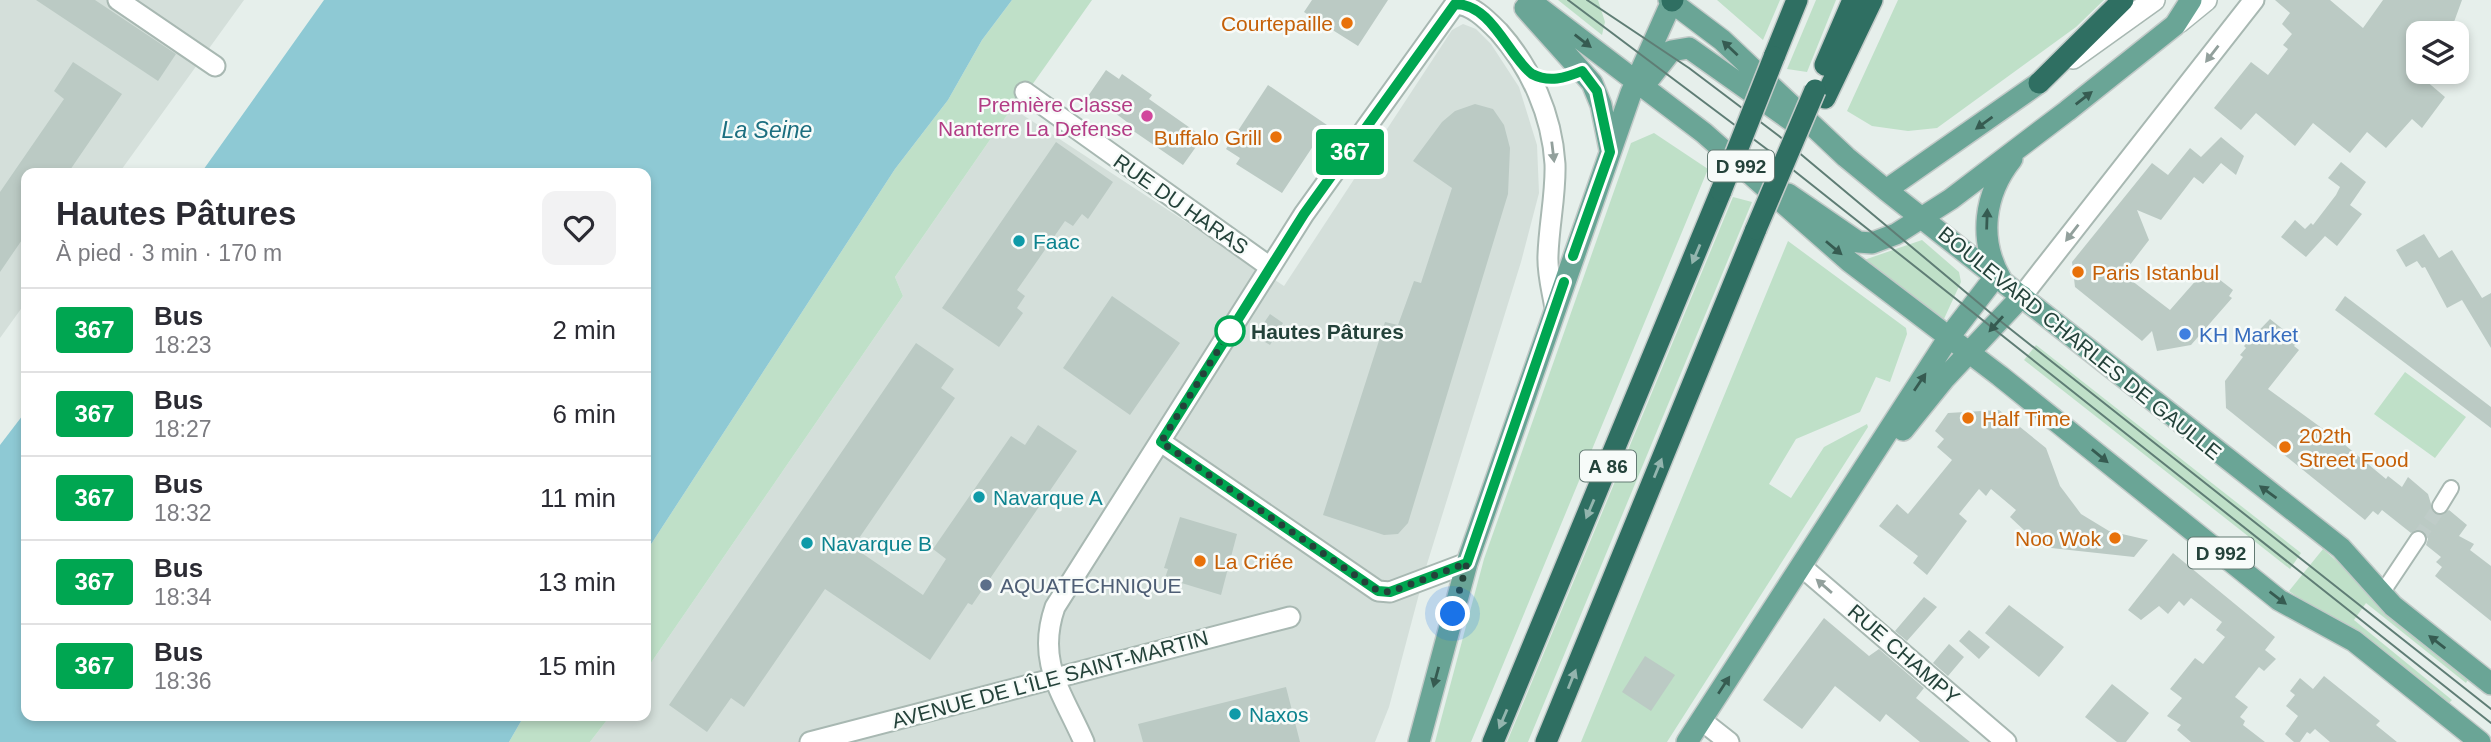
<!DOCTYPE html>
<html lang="fr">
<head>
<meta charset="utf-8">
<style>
  :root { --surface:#fff; --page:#f2f2f3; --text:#2b2b33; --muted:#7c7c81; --line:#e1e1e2 }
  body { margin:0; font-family:Arial,sans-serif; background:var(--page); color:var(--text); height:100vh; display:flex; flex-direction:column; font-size:26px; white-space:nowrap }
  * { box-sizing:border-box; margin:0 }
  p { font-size:23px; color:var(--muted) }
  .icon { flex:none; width:38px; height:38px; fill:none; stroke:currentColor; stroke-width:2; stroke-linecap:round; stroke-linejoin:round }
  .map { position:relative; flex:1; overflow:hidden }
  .sheet { position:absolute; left:21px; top:168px; width:630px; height:553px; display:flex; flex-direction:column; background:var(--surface); border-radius:14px; box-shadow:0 4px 10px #0003 }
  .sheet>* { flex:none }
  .badge { padding:0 14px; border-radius:5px; font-size:24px; line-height:46px }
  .controls { position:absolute; left:2406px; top:21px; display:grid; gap:14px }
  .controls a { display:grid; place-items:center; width:63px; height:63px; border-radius:14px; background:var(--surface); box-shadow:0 4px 10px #0003; font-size:35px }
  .you { position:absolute; width:35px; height:35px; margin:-18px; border:5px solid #fff; border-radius:50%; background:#1a73e8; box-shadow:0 0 0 10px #1a73e833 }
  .map>.badge { position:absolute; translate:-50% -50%; box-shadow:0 0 0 4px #fff }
  .round { display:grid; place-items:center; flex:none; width:74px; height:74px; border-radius:14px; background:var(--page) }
  .summary { display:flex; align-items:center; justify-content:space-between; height:119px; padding:0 35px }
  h1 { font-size:33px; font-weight:600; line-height:52px }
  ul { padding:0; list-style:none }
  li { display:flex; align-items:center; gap:21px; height:84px; padding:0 35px; border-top:2px solid var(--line) }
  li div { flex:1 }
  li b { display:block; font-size:26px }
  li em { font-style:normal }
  li .badge { min-width:77px; font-weight:700; text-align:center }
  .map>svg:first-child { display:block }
</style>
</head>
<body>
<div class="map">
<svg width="2491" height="742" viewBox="0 0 2491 742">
  <rect width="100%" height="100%" fill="#e6efeb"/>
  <path fill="#d4dfda" d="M0 0H244L119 173H26V302L0 338Z
    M1463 24 1476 29 1491 44 1519 87 1537 145 1539 193 1521 262 1427 564 1389 707 1375 742H590L610 716H646V670L903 296 895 277 1012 108 1284 286 1452 30Z"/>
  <path fill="#bfe0c8" d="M1012 0H1092L1032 85 1012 108 895 277 903 296 646 670V552L895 169 948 100 982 40Z
    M1558 0H1598L1605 22 1602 35Z
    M1717 0H1780L1763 40Z
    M1816 0H1836L1807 72 1787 69Z
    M1898 0H2104L2076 27 1937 128 1908 131 1872 126 1847 111Z
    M1654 133 1708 169 1471 742H1435L1484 559 1631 143Z
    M1733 197 1752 202 1528 742H1507Z
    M1922 240 1959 272 1961 282 1943 321 1864 260Z
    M1788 241 1906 328 1907 334 1890 382 1876 377 1860 412 1796 439 1769 484 1791 498 1824 447 1867 424 1868 427 1667 742H1581Z
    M2036 345 2301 553 2290 569 2024 360Z
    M2405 372 2466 417 2435 458 2374 414Z
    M2323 549 2469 678 2466 683 2366 603 2354 620 2452 700 2449 703 2362 634 2317 611 2289 591Z
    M524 716H610L590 742H509Z"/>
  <path fill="#8ec9d4" d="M324 0H1012L982 40 948 100 895 169 646 552V173H201Z
    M26 411V716H524L509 742H0V445Z"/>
  <path fill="#bbcac4" d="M36 0H95L176 54 158 81Z
    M1312 0H1388L1358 46 1304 12Z
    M2275 0H2330L2363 28 2383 0H2462L2450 33H2418V74L2445 97 2422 128 2412 119 2386 148 2367 132 2350 153 2313 123 2295 146 2256 113 2241 130 2214 108 2251 62 2268 75 2288 49 2283 45 2292 34 2282 24 2290 13Z
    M73 62 122 94 68 173H26V234L0 272V192L64 99 54 91Z
    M1106 70 1119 79 1122 74 1152 95 1149 99 1203 137 1183 165 1129 128 1131 125 1103 104 1099 108 1086 99Z
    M1268 85 1327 125 1282 193 1236 164 1240 158 1226 149Z
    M1475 104 1493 109 1504 125 1510 148 1508 194 1408 523 1398 534 1384 535 1323 515 1385 322 1398 325 1414 281 1421 283 1452 188 1413 161 1442 122 1455 111Z
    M2221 137 2244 156 2236 175 2221 163 2203 184 2194 177 2161 220 2137 210 2149 240 2123 274 2170 310 2206 269 2233 290 2229 296 2232 298 2191 345 2157 351 2152 331 2142 341 2075 287 2072 262 2152 163 2168 175 2190 148 2201 157Z
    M1056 142 1113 182 1088 219 1082 214 1073 226 1065 221 1017 290 1025 296 1017 308 1023 313 999 347 942 308Z
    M2341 162 2366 182 2350 205 2362 214 2337 246 2325 236 2306 257 2281 237 2295 220 2305 229 2311 223 2313 225 2336 195 2340 187 2328 178Z
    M2424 234 2439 258 2452 250 2482 298 2491 293V348L2462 300 2447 308 2425 267 2422 268 2417 261 2406 267 2396 250Z
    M1112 296 1180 343 1130 415 1063 368Z
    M2345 296 2491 407V428L2335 310Z
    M1270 314 1283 323 1270 345 1255 336Z
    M2270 319 2298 341 2294 346 2299 350 2268 389 2345 445 2386 479 2388 476 2402 487 2408 477 2428 494 2434 514 2440 516 2449 510 2467 525 2459 536 2474 544 2470 550 2491 566V621L2435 576 2442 567 2436 562 2441 557 2426 545 2428 539 2424 531 2418 529 2411 533 2382 510 2378 515 2373 511 2365 520 2226 408 2225 381 2243 357 2240 355 2246 348 2244 346Z
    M916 343 954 369 941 388 955 398 853 547 923 595 946 559 933 549 1011 436 1025 445 1038 425 1077 451 972 605 968 603 930 660 825 589 744 707 731 698 707 732 669 705Z
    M1999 410 2046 448 2060 486 2081 514 2109 531 2148 540 2134 557 2042 547 2010 517 2016 510 1991 489 1986 496 1979 489 1959 514 1967 521 1927 575 1913 563 1918 556 1879 526 1897 504 1908 514 1952 460 1937 447 1944 439 1935 431 1948 413Z
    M1180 517 1237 534 1221 595 1165 578 1168 569 1164 568Z
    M2173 553 2275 637 2265 650 2276 659 2264 671 2259 667 2235 697 2248 707 2240 717 2245 721 2243 725 2265 742H2191L2177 730 2181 725 2167 716 2182 698 2170 689 2195 658 2203 664 2225 637 2216 630 2222 622 2191 598 2184 606 2179 601 2168 614 2159 606 2141 620 2128 610Z
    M1924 597 1937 607 1907 641 1895 631Z
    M2009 605 2064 647 2039 677 1985 633Z
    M1824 618 1869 656 1879 649 1924 688 1916 698 1970 742H1920L1886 714 1880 722 1835 686 1802 729 1763 700Z
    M1969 630 1990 647 1979 659 1959 641Z
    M1949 644 1964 657 1948 676 1933 663Z
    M1645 656 1675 675 1651 711 1622 692Z
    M2324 676 2380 721 2376 725 2397 742H2330L2315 729 2310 734 2307 732 2300 742H2294L2285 734 2298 716 2286 706 2295 695 2290 691 2300 678 2313 689Z
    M2112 684 2149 713 2126 742H2117L2085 717Z
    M1286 687 1300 742H1143L1138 724Z"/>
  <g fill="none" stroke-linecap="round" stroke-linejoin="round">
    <path stroke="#bfccc8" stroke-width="14" stroke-dasharray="14 7" stroke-linecap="butt" d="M2418 539 2440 506"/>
    <defs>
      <path id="pedestrian" d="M2440 506 2451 488
        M2382 593 2418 539"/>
      <path id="minor" d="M118 0 215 66
        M1025 92 1270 267
        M2022 296 2254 0
        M1161 442 1378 591 1390 592 1467 563
        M1802 567 2006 742
        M1701 720 1729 742
        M810 742 1290 617
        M1084 742C1062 692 1036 662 1055 607L1304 214 1455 4C1472 4 1488 21 1499 32 1531 68 1552 115 1555 164 1556 194 1549 224 1548 255 1547 273 1552 290 1555 308"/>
      <path id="tertiary" d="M2179 22 2206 0
        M2073 58 2154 0"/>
      <path id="primary" d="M1529 0 1704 133 1850 262 2000 376 2279 600 2354 641 2480 742
        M1669 0 1722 40 1846 157 1886 190 2341 548 2393 606 2491 684
        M1525 8 1592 83 1601 105 1610 150
        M1649 79 1671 51 1689 48 1792 121
        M1886 190 2039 83
        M1788 194 1858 242 1872 243 1896 234 1951 199 2067 111 2175 25 2191 0
        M2001 279C1978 240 1984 194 2012 159
        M1903 430 1945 378 2022 296
        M1419 742 1467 563 1631 93 1672 1
        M1687 742 1949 337 1995 277"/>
      <path id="motorway" d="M1672 1 1673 0
        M1774 57 1797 0
        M1825 65 1853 0
        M2039 83 2123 0
        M1825 98 1872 0
        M1493 742 1721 191
        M1546 742 1756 229"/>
    </defs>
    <use href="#pedestrian" stroke="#a8b8b2" stroke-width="18"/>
    <use href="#minor" stroke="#a8b8b2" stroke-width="23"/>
    <use href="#tertiary" stroke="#a8b8b2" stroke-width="24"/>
    <use href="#primary" stroke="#c2cac8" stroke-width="24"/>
    <use href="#motorway" stroke="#c2cac8" stroke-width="24"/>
    <use href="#pedestrian" stroke="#fff" stroke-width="14"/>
    <use href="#minor" stroke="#fff" stroke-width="19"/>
    <use href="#tertiary" stroke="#fff" stroke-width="21"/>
    <use href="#primary" stroke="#6aa596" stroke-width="21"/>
    <use href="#motorway" stroke="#2f6f62" stroke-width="21"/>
    <path stroke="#5f7d75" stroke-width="2" d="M1568 0 1768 150 2491 723
      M1587 0 1689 68 1779 136 1999 320 2491 709"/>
    <defs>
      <path id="motorway-bridge" d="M1721 191 1774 57
        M1756 229 1815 90"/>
    </defs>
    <use href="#motorway-bridge" stroke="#c2cac8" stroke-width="24" stroke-linecap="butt"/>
    <use href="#motorway-bridge" stroke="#2f6f62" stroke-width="21"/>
  </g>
  <defs><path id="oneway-solid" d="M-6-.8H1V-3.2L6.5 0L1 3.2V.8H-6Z" transform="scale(1.75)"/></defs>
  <g fill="#365b51">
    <use href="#oneway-solid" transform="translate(1583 41) rotate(38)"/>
    <use href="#oneway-solid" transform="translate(1730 48) rotate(-137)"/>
    <use href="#oneway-solid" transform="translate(2084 98) rotate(-38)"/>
    <use href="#oneway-solid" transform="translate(1984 123) rotate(144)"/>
    <use href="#oneway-solid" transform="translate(1987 219) rotate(-88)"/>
    <use href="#oneway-solid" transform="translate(1834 248) rotate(40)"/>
    <use href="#oneway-solid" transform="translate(1996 324) rotate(132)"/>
    <use href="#oneway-solid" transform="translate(1920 382) rotate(-56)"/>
    <use href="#oneway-solid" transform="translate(2100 456) rotate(39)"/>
    <use href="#oneway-solid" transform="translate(2268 492) rotate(-144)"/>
    <use href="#oneway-solid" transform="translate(2278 598) rotate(37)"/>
    <use href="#oneway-solid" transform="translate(2437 642) rotate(-142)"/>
    <use href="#oneway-solid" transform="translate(1436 677) rotate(105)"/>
    <use href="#oneway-solid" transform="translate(1724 685) rotate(-57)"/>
  </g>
  <g fill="#92a09c">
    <use href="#oneway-solid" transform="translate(2212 54) rotate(128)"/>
    <use href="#oneway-solid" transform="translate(1553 152) rotate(83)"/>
    <use href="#oneway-solid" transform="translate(2072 233) rotate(128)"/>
    <use href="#oneway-solid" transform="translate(1824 586) rotate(-139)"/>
  </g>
  <g fill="#93b5ae">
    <use href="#oneway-solid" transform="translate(1696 254) rotate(113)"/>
    <use href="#oneway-solid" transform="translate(1658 468) rotate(-68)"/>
    <use href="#oneway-solid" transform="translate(1590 509) rotate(113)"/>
    <use href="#oneway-solid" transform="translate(1572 679) rotate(-68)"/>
    <use href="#oneway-solid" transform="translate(1503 719) rotate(113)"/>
  </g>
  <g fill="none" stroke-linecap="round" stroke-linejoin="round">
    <defs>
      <path id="line" d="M1564 282 1467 563 1390 592 1378 591 1161 442 1304 214 1455 4C1492 4 1508 56 1532 74 1549 83 1565 78 1582 71L1597 91 1610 152 1573 256"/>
    </defs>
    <use href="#line" stroke="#fff" stroke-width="16"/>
    <use href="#line" stroke="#00a651" stroke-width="10"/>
    <path stroke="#24423a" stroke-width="7" stroke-dasharray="0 12.6" d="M1230 331 1161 442 1378 591 1390 592 1467 563 1453 614"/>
  </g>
  <g fill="#e8710a" stroke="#f7fbf9" stroke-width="2.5">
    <circle cx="1347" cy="23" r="7"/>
    <circle cx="1276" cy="137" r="7"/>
    <circle cx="2078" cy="272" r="7"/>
    <circle cx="1968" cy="418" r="7"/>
    <circle cx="2285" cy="447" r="7"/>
    <circle cx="2115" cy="538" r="7"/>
    <circle cx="1200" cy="561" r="7"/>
  </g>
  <circle fill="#d1479c" stroke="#f7fbf9" stroke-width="2.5" cx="1147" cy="116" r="7"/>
  <g fill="#0f9aa8" stroke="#f7fbf9" stroke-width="2.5">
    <circle cx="1019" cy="241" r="7"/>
    <circle cx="979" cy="497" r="7"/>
    <circle cx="807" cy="543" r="7"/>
    <circle cx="1235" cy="714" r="7"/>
  </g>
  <circle fill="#fff" stroke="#00a651" stroke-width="3.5" cx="1230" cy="331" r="14"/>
  <circle fill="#3f7fe0" stroke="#f7fbf9" stroke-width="2.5" cx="2185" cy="334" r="7"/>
  <circle fill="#5c6f8a" stroke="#f7fbf9" stroke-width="2.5" cx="986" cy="585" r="7"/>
  <g text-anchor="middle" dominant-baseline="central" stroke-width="5" stroke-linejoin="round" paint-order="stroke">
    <g fill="#f7fbf9" stroke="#637a73" stroke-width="2">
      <rect x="1708" y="150.5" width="66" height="31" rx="5"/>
      <rect x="1580" y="450.5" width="56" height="31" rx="5"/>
      <rect x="2188" y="537.5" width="66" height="31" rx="5"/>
    </g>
    <g font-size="19" font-weight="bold" fill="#24423a">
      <text x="1741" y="166">D 992</text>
      <text x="1608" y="466">A 86</text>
      <text x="2221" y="553">D 992</text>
    </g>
    <g font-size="21" fill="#c56008" stroke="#f7fbf9" text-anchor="start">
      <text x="1333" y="23" text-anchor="end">Courtepaille</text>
      <text x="1262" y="137" text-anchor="end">Buffalo Grill</text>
      <text x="2092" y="272">Paris Istanbul</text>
      <text x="1982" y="418">Half Time</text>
      <text x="2299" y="435">202th<tspan x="2299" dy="24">Street Food</tspan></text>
      <text x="2101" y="538" text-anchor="end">Noo Wok</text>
      <text x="1214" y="561">La Criée</text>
    </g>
    <g font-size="21" fill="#b23c85" stroke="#f7fbf9" text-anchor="end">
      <text x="1133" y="104">Première Classe<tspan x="1133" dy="24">Nanterre La Defense</tspan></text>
    </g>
    <g font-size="21" fill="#24423a" stroke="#f7fbf9">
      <text transform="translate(1181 204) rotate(35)">RUE DU HARAS</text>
      <text transform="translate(2080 343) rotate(39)">BOULEVARD CHARLES DE GAULLE</text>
      <text transform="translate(1904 654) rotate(41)">RUE CHAMPY</text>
      <text transform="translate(1050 679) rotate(-15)">AVENUE DE L'ÎLE SAINT-MARTIN</text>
    </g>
    <g font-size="21" fill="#0d838f" stroke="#f7fbf9" text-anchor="start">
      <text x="1033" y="241">Faac</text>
      <text x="993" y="497">Navarque A</text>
      <text x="821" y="543">Navarque B</text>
      <text x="1249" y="714">Naxos</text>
    </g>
    <g font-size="21" font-weight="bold" fill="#24423a" stroke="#f7fbf9" text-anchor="start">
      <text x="1251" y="331">Hautes Pâtures</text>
    </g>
    <g font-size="21" fill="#366cbe" stroke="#f7fbf9" text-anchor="start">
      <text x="2199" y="334">KH Market</text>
    </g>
    <g font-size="21" fill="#4e5e75" stroke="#f7fbf9" text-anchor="start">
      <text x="1000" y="585">AQUATECHNIQUE</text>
    </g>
    <g font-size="23" font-style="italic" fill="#1c6f80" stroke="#f7fbf9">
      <text x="767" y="130">La Seine</text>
    </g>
  </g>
</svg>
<div class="controls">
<a><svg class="icon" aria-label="layers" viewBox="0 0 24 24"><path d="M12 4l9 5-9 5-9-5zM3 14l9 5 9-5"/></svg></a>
</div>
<div class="you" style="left:1453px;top:614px"></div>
<b class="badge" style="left:1350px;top:152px;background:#00a651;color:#fff">367</b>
<section class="sheet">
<div class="summary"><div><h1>Hautes Pâtures</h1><p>À pied · 3 min · 170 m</p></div><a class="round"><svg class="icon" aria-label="heart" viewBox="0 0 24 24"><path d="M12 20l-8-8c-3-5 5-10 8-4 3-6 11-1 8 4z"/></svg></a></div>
<ul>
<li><span class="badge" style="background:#00a651;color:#fff">367</span><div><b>Bus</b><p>18:23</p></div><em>2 min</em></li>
<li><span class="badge" style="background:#00a651;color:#fff">367</span><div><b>Bus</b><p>18:27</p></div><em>6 min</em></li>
<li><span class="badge" style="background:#00a651;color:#fff">367</span><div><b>Bus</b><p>18:32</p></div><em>11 min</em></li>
<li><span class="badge" style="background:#00a651;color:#fff">367</span><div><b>Bus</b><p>18:34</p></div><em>13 min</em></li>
<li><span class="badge" style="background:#00a651;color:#fff">367</span><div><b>Bus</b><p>18:36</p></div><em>15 min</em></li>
</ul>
</section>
</div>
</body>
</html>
